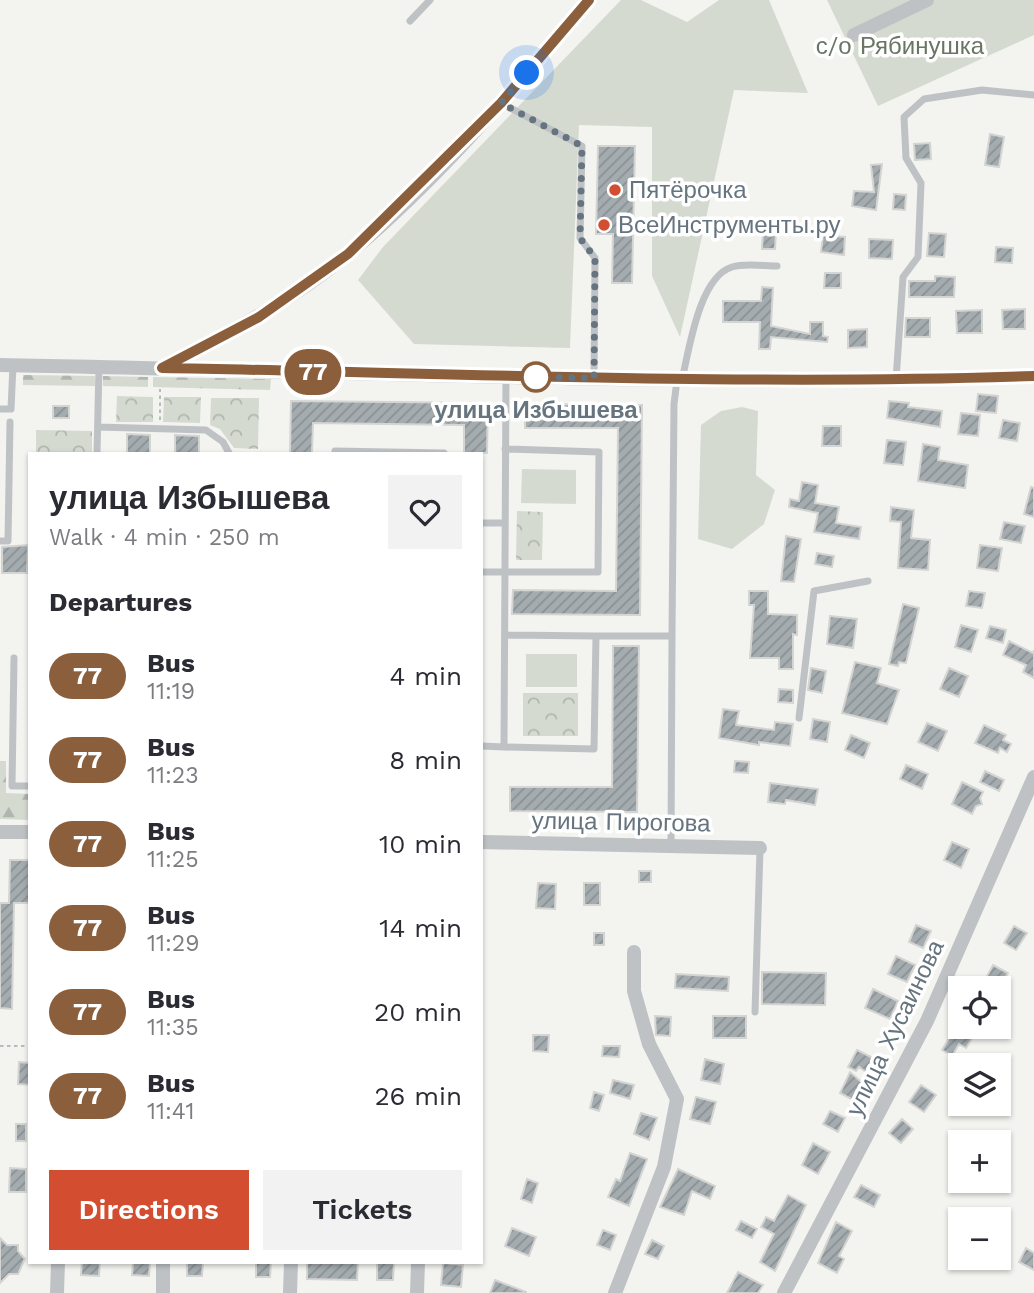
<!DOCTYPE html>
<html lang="en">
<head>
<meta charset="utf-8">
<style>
  :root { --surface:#fff; --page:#f2f2f3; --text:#2b2b33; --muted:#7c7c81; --accent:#d34e30 }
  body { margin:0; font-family:"Work Sans",sans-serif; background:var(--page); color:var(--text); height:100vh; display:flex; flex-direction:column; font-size:26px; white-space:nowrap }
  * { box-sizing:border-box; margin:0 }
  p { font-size:23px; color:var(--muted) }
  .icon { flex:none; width:38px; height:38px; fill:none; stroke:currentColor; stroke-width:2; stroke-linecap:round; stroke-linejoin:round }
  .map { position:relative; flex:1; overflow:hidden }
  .side { position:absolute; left:28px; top:452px; width:455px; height:812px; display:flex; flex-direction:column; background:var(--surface); border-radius:0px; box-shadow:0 2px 5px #0004 }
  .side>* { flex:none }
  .badge { padding:0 14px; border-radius:23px; font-size:24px; line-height:46px }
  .tools { position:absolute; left:948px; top:976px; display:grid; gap:14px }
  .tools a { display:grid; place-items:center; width:63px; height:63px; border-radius:0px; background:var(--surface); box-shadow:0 2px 5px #0004; font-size:35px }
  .you { position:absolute; width:35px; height:35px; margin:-18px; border:5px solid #fff; border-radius:50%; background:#1a73e8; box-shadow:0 0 0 10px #1a73e833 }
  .map>.badge { position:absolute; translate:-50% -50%; box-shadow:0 0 0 4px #fff }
  h2 { padding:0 21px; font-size:26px; line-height:63px }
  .round { display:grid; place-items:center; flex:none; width:74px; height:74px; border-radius:0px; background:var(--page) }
  .head { display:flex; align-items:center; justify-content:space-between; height:119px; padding:0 21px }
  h1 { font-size:33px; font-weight:600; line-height:52px }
  .button { display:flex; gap:14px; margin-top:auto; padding:14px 21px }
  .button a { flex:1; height:80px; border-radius:0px; background:var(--accent); color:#fff; font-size:28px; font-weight:600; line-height:80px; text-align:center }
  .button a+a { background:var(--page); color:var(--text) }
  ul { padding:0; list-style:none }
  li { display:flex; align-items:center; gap:21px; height:84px; padding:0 21px }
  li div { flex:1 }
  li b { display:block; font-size:26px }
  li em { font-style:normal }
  li .badge { min-width:77px; font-weight:700; text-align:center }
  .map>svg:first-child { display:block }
</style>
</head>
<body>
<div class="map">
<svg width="1034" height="1293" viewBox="0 0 1034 1293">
  <defs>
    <pattern id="forest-firs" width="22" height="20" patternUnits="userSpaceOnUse" patternTransform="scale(1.75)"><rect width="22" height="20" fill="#d5dad1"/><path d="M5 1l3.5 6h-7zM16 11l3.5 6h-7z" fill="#b0b5af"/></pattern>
    <pattern id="park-crowns" width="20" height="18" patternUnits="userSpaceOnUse" patternTransform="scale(1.75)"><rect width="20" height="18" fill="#d5dad1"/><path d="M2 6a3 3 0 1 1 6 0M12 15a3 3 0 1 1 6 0" fill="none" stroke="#b0b5af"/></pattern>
    <pattern id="building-hatch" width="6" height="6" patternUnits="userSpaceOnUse" patternTransform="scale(1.75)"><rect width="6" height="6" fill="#a5acb0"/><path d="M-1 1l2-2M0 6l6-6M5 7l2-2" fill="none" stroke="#8a9194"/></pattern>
  </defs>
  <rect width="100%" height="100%" fill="#f3f3f0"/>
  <path fill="#d5dad1" d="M621 0H641L687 22 719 0H769L808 93 734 90 680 337 652 276V127L579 125 570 348 414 344 358 280 383 247Z
    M827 0H1034V35L878 106Z
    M742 407 758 411 756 475 775 490 764 524 732 549 698 539 701 425 721 411Z
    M522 469 576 470V504L521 503Z
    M526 654H577V687H526Z"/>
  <path fill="url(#forest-firs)" d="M23 375 95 376V386L23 385Z
    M103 376 148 377V387L103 386Z
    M153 377 271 379 270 390 153 387Z
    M0 761H6V793L30 794V820L0 819Z"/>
  <path fill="url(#park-crowns)" d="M117 396 153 397V422H116Z
    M164 397H201L200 423 163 422Z
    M211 398H259L258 449 234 448 220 429 210 425Z
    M36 430 92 431V453H36Z
    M517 511 543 512 542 560H516Z
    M523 693H578V736H523Z"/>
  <path fill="url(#building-hatch)" stroke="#d4d4d2" stroke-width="2" d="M990 134 1004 137 999 167 985 165Z
    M930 143 931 159 915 160 914 144Z
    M598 146H635L632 283H612L613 234H596Z
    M882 164 876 210 852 206 854 191 874 192 871 165Z
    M894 194 906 195 905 210 893 209Z
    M763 231 776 232 775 249H762Z
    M929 233 946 234 944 257 927 256Z
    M823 235 845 237 844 255 821 252Z
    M869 239 893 240 892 259 869 258Z
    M996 247 1013 248 1012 263 995 262Z
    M825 273H841V288H824Z
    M935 276 955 277 954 297H909V281H935Z
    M762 287 773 288 771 326 810 334V322H823V336L828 337 827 342 771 337 770 349H759L760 322H723V301H761Z
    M1025 309V329H1003L1002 310Z
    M982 310V333H957L956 311Z
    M906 318H930V337H905Z
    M867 329V347L848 348V330Z
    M978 394 998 396 996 413 976 411Z
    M291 401 488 403 487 453H464V425L313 423 312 453H290Z
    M889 401 909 403 908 407 942 411 940 427 887 418Z
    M525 404 642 405 640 615 512 614 513 590 616 591 618 428H525Z
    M53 406H69V418H53Z
    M961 413 980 415 978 436 958 434Z
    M1003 420 1020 423 1017 441 999 438Z
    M823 426H841V446H822Z
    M127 434 150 435V453H127Z
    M175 435 199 436V453H175Z
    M887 440 906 442 903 465 884 463Z
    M923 444 940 447 938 460 968 465 965 488 918 481Z
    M802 482 818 485 815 503 839 507 836 523 861 527 859 539 814 532 818 513 789 507 790 499 799 501Z
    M1031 487 1034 488V517L1024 514Z
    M891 507 914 510 911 538 930 540 928 570 898 568 901 522 890 521Z
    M1004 522 1025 526 1021 543 1000 539Z
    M786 536 801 539 794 582 781 581Z
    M28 545 27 573H2V547Z
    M980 545 1002 548 998 571 977 568Z
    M817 553 834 556 832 567 815 564Z
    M749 591H768V614L797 615V635L793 634V669H779V658H750L754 605H749Z
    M969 591 985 593 982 608 966 606Z
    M903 604 919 608 906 663 899 662 898 666 889 664Z
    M830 616 857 619 853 648 827 644Z
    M961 625 978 630 971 652 955 647Z
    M990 626 1006 630 1003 643 986 638Z
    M1009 641 1033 653 1034 650V678L1023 672 1026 665 1003 655Z
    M613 646H639L637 812 510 811V787H612Z
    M855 662 881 668 877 683 899 690 887 724 842 713Z
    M811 668 826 671 822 693 808 690Z
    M949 668 968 676 959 697 940 689Z
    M779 689 793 690V703L778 702Z
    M723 709 739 711 736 725 774 730 775 722 793 724 790 746 759 742V745L719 738Z
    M813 719 830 722 827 742 810 739Z
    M927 723 947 731 938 751 918 742Z
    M984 725 1006 735 1003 740 1011 744 1007 752 1000 748 998 753 975 743Z
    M851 735 870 743 864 758 845 750Z
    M735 761 749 762 748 773 734 772Z
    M906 765 928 774 922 789 900 779Z
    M985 771 1004 780 999 791 980 782Z
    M962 782 983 792 980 798 982 804 976 806 972 814 952 804Z
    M770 783 818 789 815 805 786 800 785 804 768 802Z
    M952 842 969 849 961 868 944 860Z
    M10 860H30V903H14L12 1009 0 1008V903H9Z
    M639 871H651V882H639Z
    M538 883 556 884 555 909 536 908Z
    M584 883H600V905H584Z
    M916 925 931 931 923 948 909 942Z
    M1014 926 1027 933 1016 950 1004 943Z
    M594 933H604V945H594Z
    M896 956 915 965 907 982 888 974Z
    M993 965 1008 973 1000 988 985 980Z
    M762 972 826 973 825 1005 762 1004Z
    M676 974 729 977 728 991 675 988Z
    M873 989 898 1001 890 1019 865 1008Z
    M655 1016 671 1017 670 1036 656 1035Z
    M713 1016H746V1038H713Z
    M955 1028 972 1038 966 1048 959 1044 952 1056 942 1050Z
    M533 1035H549L548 1052 533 1051Z
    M603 1046H620L619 1057 602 1056Z
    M857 1050 873 1058 866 1072 859 1067 856 1071 848 1067Z
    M705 1059 724 1064 720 1084 701 1080Z
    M19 1062 30 1063V1085L18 1084Z
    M850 1072 866 1086 857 1102 840 1093Z
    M613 1080 634 1085 630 1099 610 1093Z
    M921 1085 936 1095 924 1112 909 1102Z
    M594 1092 604 1095 599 1111 590 1108Z
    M696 1097 716 1102 710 1124 690 1119Z
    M830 1111 845 1118 838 1132 823 1124Z
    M641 1113 657 1118 649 1140 634 1134Z
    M902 1119 913 1129 901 1143 889 1133Z
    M16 1124H26V1141H16Z
    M813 1143 830 1152 818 1174 802 1165Z
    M630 1153 647 1159 629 1206 608 1197 616 1179 620 1181Z
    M10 1168 26 1169V1192H9Z
    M678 1169 715 1186 710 1199 692 1191 684 1215 660 1207Z
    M527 1179 538 1183 532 1203 521 1199Z
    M861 1185 880 1195 874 1207 854 1197Z
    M788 1195 806 1205 775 1271 760 1262 774 1234 761 1227 766 1217 774 1221Z
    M741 1221 757 1229 752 1238 736 1230Z
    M836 1222 852 1231 839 1256 844 1259 837 1273 818 1263Z
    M512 1228 536 1237 529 1256 505 1246Z
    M603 1230 616 1235 610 1250 597 1245Z
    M0 1238 7 1245H18V1251L25 1259 18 1274H9L0 1283Z
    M652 1240 664 1246 658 1259 645 1254Z
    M1026 1248 1034 1253V1270L1019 1262Z
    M82 1262H100L99 1276 81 1275Z
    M133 1262H150L149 1276 132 1275Z
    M187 1262H203L202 1276H187Z
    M256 1262H271L270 1277H256Z
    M307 1262H358L357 1280 307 1279Z
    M377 1262H394L393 1280H377Z
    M443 1263 463 1265 461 1287 441 1285Z
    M738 1272 763 1285 758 1293H727Z
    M495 1280 526 1292V1293H490Z"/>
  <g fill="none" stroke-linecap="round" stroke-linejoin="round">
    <path stroke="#b8bbbc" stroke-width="2" stroke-dasharray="3.5 3.5" stroke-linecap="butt" d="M160 420V389
      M0 1046H30"/>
    <path stroke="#bfc2c5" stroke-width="7" d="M410 21 430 0
      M501 103 582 146 580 238 595 258 594 378
      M682 380C689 350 699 277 732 267 745 263 764 266 777 266
      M896 380 903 277 918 257 921 183 906 158 904 117 924 99 982 90 1034 95
      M0 409H11L13 365
      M98 427 206 430 223 442 229 453
      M97 453 99 367
      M335 453V451L444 453
      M481 523H503
      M0 541H8L10 422
      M481 572H598L599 452 505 449
      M505 635 596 636
      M672 636 674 404 677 380
      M14 658 12 786H30
      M799 718 814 591 868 581
      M481 746 504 747 506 377
      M504 747 594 749 596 636H672L671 846
      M755 1012 760 849"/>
    <path stroke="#bfc2c5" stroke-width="14" d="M854 35 927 0
      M0 365C344 371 690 388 1034 376
      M163 367C227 334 292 301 348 254 438 180 514 88 589 0
      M0 832H30
      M481 842 760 848
      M57 1293 58 1262
      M163 1293V1262
      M290 1293 291 1262
      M417 1293 418 1262
      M615 1293 664 1167 677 1099 649 1044 634 991V952
      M784 1293 927 1021 1034 777"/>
  </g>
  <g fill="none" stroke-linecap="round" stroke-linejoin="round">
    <defs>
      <path id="line" d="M589 0 501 103 348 254 259 317 162 368C453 373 743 386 1034 376"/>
    </defs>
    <use href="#line" stroke="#fff" stroke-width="16"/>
    <use href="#line" stroke="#8b5e3c" stroke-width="10"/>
    <path stroke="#65747e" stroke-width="7" stroke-dasharray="0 12.6" d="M527 73 501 103 582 146 580 238 595 258 594 378 528 377H536"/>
  </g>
  <g fill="#d34e30" stroke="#fff" stroke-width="2.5">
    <circle cx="615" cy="190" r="7"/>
    <circle cx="604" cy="225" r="7"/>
  </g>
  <circle fill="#fff" stroke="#8b5e3c" stroke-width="3.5" cx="536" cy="377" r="14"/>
  <g text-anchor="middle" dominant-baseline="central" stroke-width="7" stroke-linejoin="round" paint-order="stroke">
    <g font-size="24" fill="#687663" stroke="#fff">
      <text x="900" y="46">с/о Рябинушка</text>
    </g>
    <g font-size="24" fill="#65747e" stroke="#fff" text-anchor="start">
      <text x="629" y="190">Пятёрочка</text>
      <text x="618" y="225">ВсеИнструменты.ру</text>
    </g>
    <g font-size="24" font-weight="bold" fill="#65747e" stroke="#fff">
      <text x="536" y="410">улица Избышева</text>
    </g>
    <g font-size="24" fill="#65747e" stroke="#fff">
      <text transform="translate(621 822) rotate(1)">улица Пирогова</text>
      <text transform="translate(895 1028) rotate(-64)">улица Хусаинова</text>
    </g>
  </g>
</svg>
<div class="tools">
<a><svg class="icon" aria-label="locate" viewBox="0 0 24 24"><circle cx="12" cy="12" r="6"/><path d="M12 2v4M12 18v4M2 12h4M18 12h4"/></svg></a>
<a><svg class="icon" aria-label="layers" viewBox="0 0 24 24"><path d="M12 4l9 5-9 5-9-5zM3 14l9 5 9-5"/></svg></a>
<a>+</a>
<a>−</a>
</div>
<div class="you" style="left:527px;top:73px"></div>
<b class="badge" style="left:313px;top:372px;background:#8b5e3c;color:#fff">77</b>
<section class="side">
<div class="head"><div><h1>улица Избышева</h1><p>Walk · 4 min · 250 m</p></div><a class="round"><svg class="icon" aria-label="heart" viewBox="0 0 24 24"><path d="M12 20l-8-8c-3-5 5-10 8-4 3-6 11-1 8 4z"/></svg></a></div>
<h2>Departures</h2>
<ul>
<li><span class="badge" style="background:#8b5e3c;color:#fff">77</span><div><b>Bus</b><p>11:19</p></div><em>4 min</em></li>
<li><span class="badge" style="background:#8b5e3c;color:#fff">77</span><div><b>Bus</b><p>11:23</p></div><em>8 min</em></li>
<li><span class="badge" style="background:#8b5e3c;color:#fff">77</span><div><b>Bus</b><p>11:25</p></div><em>10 min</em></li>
<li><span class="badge" style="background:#8b5e3c;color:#fff">77</span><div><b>Bus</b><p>11:29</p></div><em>14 min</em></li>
<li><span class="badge" style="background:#8b5e3c;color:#fff">77</span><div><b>Bus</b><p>11:35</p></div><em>20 min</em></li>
<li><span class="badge" style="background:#8b5e3c;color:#fff">77</span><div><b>Bus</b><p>11:41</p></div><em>26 min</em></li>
</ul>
<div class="button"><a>Directions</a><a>Tickets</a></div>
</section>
</div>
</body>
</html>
